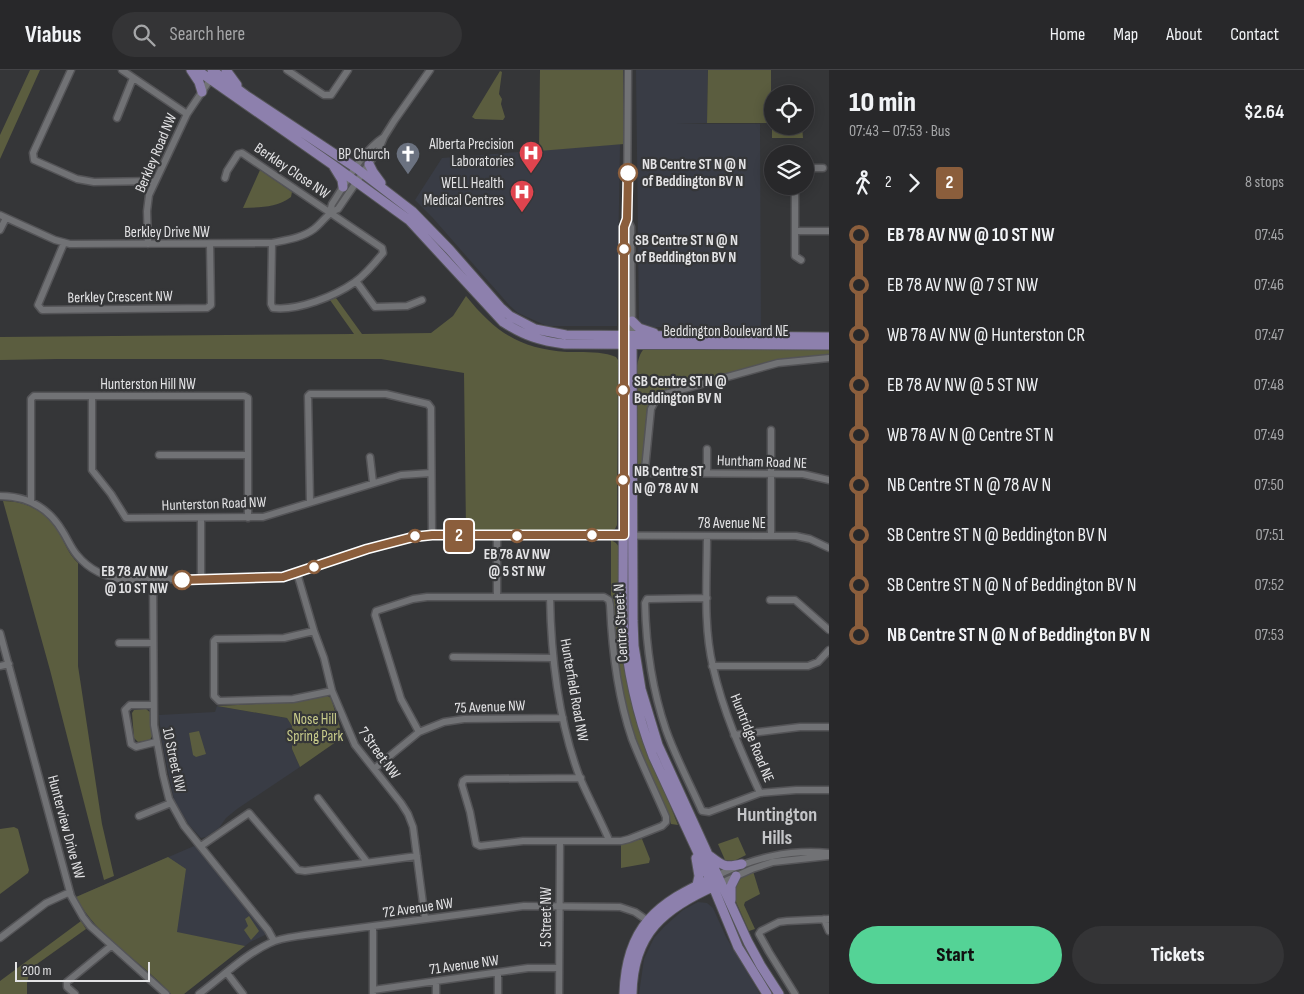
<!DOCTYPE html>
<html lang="en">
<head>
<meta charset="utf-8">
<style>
  :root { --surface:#28282a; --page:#343436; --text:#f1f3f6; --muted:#a5a6a8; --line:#444447; --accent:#54d396 }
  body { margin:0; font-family:"Sofia Sans Condensed",sans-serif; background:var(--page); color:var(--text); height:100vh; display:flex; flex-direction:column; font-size:19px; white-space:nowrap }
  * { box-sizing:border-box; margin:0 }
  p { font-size:16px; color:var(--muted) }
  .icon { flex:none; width:28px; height:28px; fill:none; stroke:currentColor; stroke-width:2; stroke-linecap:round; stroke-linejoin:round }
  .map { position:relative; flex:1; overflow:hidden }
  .side { display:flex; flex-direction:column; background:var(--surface); width:475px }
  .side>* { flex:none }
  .badge { padding:0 10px; border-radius:4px; font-size:18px; line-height:32px }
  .fabs { position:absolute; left:764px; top:15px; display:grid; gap:10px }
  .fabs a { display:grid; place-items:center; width:50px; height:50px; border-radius:50%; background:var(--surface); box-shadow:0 2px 12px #0003,0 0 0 1px var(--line); font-size:25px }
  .scale { position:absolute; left:15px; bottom:12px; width:135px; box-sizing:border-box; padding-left:5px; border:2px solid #e3e3e5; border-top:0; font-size:14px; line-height:18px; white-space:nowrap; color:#e3e3e5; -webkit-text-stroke:4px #353638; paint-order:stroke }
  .map>.badge { position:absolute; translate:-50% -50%; box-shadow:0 0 0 2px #fff }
  .legs { display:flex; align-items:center; gap:8px; height:55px; padding:0 20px; font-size:16px }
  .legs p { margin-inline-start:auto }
  .overview { display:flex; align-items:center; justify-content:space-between; height:85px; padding:0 20px }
  h1 { font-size:28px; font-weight:800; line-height:38px }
  .action { display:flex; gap:10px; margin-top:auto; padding:10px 20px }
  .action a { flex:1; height:58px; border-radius:30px; background:var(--accent); color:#111; font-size:20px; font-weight:800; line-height:58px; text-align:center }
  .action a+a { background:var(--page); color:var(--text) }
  ul { padding:0 20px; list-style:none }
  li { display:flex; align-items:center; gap:18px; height:50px; font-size:19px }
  li i { display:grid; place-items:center; width:8px; height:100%; margin:0 6px; background:currentColor }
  li i::after { content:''; width:12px; height:12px; margin:-6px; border:4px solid; border-radius:50%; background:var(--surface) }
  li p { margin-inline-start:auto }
  li:first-child i { background:linear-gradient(#0000 50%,currentColor 0) }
  li:last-child i { background:linear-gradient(currentColor 50%,#0000 0) }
  header { display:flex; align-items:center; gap:30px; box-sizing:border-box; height:70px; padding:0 25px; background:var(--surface); border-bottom:1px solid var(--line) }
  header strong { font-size:24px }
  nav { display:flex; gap:28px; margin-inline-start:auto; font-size:18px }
  .search { width:350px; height:45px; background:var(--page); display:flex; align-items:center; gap:12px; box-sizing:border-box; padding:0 18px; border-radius:28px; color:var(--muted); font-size:19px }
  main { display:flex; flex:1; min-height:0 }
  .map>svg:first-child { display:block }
</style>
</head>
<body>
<header>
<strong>Viabus</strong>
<div class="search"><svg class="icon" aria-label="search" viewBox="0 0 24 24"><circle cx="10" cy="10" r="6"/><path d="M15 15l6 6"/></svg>Search here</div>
<nav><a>Home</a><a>Map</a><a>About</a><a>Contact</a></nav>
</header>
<main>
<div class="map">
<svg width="829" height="924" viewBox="0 0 829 924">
  <rect width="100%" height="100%" fill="#353638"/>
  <path fill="#393c45" d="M636 0H708L707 53 676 54H760L761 257H648L639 251Z
    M620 74 617 256H547L518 243 510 236 432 147 415 130 442 88Z
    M217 636 287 648 292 656V679L300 697 237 739 226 748 219 758 206 767 201 768 189 755 174 730 162 672 159 645 215 642Z
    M194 776 196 777 265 862V865L250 872 184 924H171L144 897 95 856 76 827Z
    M698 832 707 833 713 838 726 867 760 924H639L644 889 654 868 664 857 683 840Z"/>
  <path fill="#5b5d3f" d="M30 0H40L0 89V65Z
    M540 0H623L624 74 539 81Z
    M708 0H771V53H707Z
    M500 1 502 2 499 24 502 29 501 34 505 47 503 50 475 49 472 47Z
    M772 47V56H802L803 68H772Z
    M260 100 292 122 291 127C276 138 261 137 243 138Z
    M466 226C495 262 520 279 567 282 582 282 602 281 616 287L618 290 617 455 615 459 609 461 466 460 464 303 381 289H58L0 290V267L354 264 330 230 336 228 362 264 431 263 453 246Z
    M829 278V285L775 290 660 322 652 329 647 339 641 402 636 397C635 375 629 292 644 279Z
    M3 431C27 431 47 442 59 463 65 473 69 485 78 493V596L102 754 114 806 104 810 50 600Z
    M611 470 616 473 619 477 627 612 634 644 678 755 671 754 669 746C656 716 641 686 631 655 618 614 615 572 613 530L611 525Z
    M326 625 331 628 343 667 300 697 292 679V656L287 648 217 636 293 632Z
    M146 639 151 643 152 666 150 670 138 672 134 668 132 643 134 640Z
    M199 661 206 684 196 687 193 685 189 663Z
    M14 757 18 759 29 800 28 803 0 824V759Z
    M738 767 746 785 734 791 725 790 718 774Z
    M642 769 650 789 649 793 621 798V774Z
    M168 787 186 799 177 862 245 876 184 924H171C141 890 97 868 76 827Z
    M753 801 760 824 745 832 744 835 755 859 749 861 732 823 738 808Z
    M249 846 259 861 251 870 244 860 248 856 245 849Z
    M81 851 86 859 30 899 27 913V924H0V911Z"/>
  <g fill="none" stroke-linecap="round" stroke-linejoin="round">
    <defs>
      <path id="minor" d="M71 0 33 83 34 90 77 109 94 112 155 111
        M122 0 187 44
        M287 0 324 25H331L348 0
        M117 48 133 8
        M805 98H823
        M225 108 227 101 238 84 242 83 382 178 383 183C375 193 366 204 355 212 335 226 298 241 273 238L271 234 272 173
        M795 116V186L801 190
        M330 142 332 134C347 112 361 82 384 67
        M0 145 55 170 70 174 272 173C286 170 302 168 314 159 323 152 327 143 338 139L379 79 384 67 394 51 430 0
        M627 149 631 157 632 265
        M0 160 6 148
        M795 161H829
        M64 173 38 235 42 240 207 238 211 235 210 175
        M148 174 147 141 149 125 187 44 212 7
        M356 211 375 237 407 236 422 230
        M624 265V157L627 149 628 0
        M829 288 778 293 662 325 655 331 651 339 645 399 651 403 803 404 829 410
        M92 327V400L111 424 126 448 263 447 401 405 431 403
        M159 385H248
        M370 387 373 413
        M707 403V379
        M0 426C28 426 49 438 63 462 68 470 71 478 77 485 90 501 107 508 127 510L283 507 367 479 413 467 432 465 796 466 810 469 829 478
        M31 432V329L34 326H244L248 328V448
        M310 432 308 326 310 324H386L428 334 431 338 432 465
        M201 448V509
        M497 466V526
        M707 466C707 509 703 555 713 597 723 641 741 682 760 723
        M771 466V360
        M297 503 314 561 324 588 332 621 355 675 401 733 408 744 413 757 425 849
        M153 510 154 655 163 705 169 729 184 756 268 860 274 871
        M550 527C551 588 558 650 580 708 589 729 600 749 609 770
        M707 528 650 529H647L645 533C646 576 652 619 666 660 676 688 690 714 702 741L709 742 760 723 796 720H829
        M770 530H795L829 560
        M314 561 284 568 216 569 214 571V626L219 631 293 629 332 621
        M0 563 71 826 83 847 90 856 166 924
        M119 573H153
        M453 587 552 588
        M0 596 9 594
        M712 596H808L818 592 829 580
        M153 635H130L125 640 131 674 136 677 156 672
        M419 662 401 629 375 545 376 541 413 529 427 527H604L609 530 610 535C612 581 617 625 632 669 642 695 655 721 666 747V752L662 756 629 769 621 771H523L480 776 476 774 470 742 462 715 463 711 466 709 581 708
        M734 665 800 657H829
        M374 699 419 662 444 652 464 649 563 648
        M318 728 367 792
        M139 746 171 733
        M201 776 249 743 298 800 305 801 417 786
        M718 805C754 788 789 779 829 783
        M721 813 752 799 773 792 829 786
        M824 849 829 861
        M373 856V923
        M0 868 46 833 70 822
        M227 903 243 924
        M436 912V924
        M373 920 528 898H558
        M75 924 67 917V912L111 876
        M199 924C222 907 244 885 270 873 280 868 293 867 305 865L524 836 620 837 635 842 651 853
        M498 924V903
        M559 924 560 771
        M795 924 769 882 759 864 761 861 779 852 787 851 829 849"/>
      <path id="major" d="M191 0 199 12 202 22
        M197 0 333 95 409 150 503 252C525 266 540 271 565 274L829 275
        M212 0 247 26 356 98 412 141 449 179 500 237 510 246 535 259 566 265 829 267
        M226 0 237 15
        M369 94 373 102 381 113
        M334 97 342 110 343 117
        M632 251 639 258 654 263
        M632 268 633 551 634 576 641 619 658 675 748 872 761 896 779 924
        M624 269 623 550C627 598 636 642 653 686L710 809 738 877 767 924
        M710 786C723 796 725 798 742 794
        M696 788 699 806 697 815
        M731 830V816L736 806
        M624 924C626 856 657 833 715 807
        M632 924C633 863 664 838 717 815"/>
    </defs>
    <use href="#minor" stroke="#545457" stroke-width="9"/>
    <use href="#major" stroke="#545457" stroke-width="11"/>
    <use href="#minor" stroke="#717275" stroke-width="6"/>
    <use href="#major" stroke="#8d80ad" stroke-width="9"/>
  </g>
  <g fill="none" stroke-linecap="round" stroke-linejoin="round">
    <defs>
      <path id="line-1" d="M182 510 283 507 367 479 413 467 432 465H624V157L627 149 628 103"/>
    </defs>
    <use href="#line-1" stroke="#fff" stroke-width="11"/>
    <use href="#line-1" stroke="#8b5e3c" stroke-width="8"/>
  </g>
  <defs>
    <symbol id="hospital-pin" viewBox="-11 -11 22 30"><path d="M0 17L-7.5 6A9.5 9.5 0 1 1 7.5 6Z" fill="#e0444e" stroke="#353638"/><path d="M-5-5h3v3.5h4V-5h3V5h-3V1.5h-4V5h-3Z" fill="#fff"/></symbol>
    <symbol id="church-pin" viewBox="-11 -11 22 30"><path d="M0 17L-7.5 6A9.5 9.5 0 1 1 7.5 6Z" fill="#6b7280" stroke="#353638"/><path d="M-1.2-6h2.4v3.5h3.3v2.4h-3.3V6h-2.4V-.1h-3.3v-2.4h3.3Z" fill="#fff"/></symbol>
  </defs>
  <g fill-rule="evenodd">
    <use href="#hospital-pin" x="517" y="69" width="28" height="38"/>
    <use href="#church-pin" x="394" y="70" width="28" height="38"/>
    <use href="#hospital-pin" x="508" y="108" width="28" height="38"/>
  </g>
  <g fill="#fff" stroke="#8b5e3c" stroke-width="2.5">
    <circle cx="628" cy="103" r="9"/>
    <circle cx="624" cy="179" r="6"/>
    <circle cx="623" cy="320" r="6"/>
    <circle cx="623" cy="410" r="6"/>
    <circle cx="592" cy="465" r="6"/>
    <circle cx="415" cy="466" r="6"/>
    <circle cx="517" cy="466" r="6"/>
    <circle cx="314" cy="497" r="6"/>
    <circle cx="182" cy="510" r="9"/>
  </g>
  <g text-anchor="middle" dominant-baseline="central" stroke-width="4.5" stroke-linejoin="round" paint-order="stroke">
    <g font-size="15" fill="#e3e3e5" stroke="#353638" text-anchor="end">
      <text x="514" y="74">Alberta Precision<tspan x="514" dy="17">Laboratories</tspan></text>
      <text x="390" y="84">BP Church</text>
      <text x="504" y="113">WELL Health<tspan x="504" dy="17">Medical Centres</tspan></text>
    </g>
    <g font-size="15" fill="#e3e3e5" stroke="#353638">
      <text transform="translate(156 83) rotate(-67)">Berkley Road NW</text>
      <text transform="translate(292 101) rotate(34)">Berkley Close NW</text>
      <text x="167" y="162">Berkley Drive NW</text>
      <text transform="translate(120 227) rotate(-1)">Berkley Crescent NW</text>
      <text x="726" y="261">Beddington Boulevard NE</text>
      <text x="148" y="314">Hunterston Hill NW</text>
      <text transform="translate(762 392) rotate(2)">Huntham Road NE</text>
      <text transform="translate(214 434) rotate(-2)">Hunterston Road NW</text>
      <text x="732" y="453">78 Avenue NE</text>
      <text transform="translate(621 553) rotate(-93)">Centre Street N</text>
      <text transform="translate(574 620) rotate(80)">Hunterfield Road NW</text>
      <text transform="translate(490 637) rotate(-2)">75 Avenue NW</text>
      <text transform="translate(752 668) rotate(68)">Huntridge Road NE</text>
      <text transform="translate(379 683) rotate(54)">7 Street NW</text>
      <text transform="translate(174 690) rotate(78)">10 Street NW</text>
      <text transform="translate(66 757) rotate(75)">Hunterview Drive NW</text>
      <text transform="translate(418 838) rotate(-8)">72 Avenue NW</text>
      <text transform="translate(546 847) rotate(-90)">5 Street NW</text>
      <text transform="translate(464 895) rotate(-8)">71 Avenue NW</text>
    </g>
    <g font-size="15" font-weight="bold" fill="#e3e3e5" stroke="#353638" text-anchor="start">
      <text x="642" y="94">NB Centre ST N @ N<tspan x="642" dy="17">of Beddington BV N</tspan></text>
      <text x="635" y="170">SB Centre ST N @ N<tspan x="635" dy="17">of Beddington BV N</tspan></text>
      <text x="634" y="311">SB Centre ST N @<tspan x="634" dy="17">Beddington BV N</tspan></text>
      <text x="634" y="401">NB Centre ST<tspan x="634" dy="17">N @ 78 AV N</tspan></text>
      <text x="517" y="484" text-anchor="middle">EB 78 AV NW<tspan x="517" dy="17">@ 5 ST NW</tspan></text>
      <text x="168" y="501" text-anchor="end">EB 78 AV NW<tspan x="168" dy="17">@ 10 ST NW</tspan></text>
    </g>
    <g font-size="15" fill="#cacd8b" stroke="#353638">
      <text x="315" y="649">Nose Hill<tspan x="315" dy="17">Spring Park</tspan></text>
    </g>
    <g font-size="20" font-weight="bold" fill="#c4c5c8" stroke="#353638">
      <text x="777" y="745">Huntington<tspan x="777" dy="23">Hills</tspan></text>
    </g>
  </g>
</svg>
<div class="fabs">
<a><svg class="icon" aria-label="locate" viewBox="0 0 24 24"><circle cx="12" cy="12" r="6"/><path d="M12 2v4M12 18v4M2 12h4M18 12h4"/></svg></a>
<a><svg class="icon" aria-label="layers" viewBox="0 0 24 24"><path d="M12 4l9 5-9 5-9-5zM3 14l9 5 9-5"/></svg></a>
</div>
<div class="scale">200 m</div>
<b class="badge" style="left:459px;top:466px;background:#8b5e3c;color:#fff">2</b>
</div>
<section class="side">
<div class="overview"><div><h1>10 min</h1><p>07:43 – 07:53 · Bus</p></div><b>$2.64</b></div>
<div class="legs"><svg class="icon" aria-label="walk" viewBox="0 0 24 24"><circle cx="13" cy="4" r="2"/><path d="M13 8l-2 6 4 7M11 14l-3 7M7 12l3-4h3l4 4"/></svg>2<svg class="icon" aria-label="forward" viewBox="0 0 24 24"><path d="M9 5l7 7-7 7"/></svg><b class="badge" style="background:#8b5e3c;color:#fff">2</b><p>8 stops</p></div>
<ul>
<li><i style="color:#8b5e3c"></i><b>EB 78 AV NW @ 10 ST NW</b><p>07:45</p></li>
<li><i style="color:#8b5e3c"></i><span>EB 78 AV NW @ 7 ST NW</span><p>07:46</p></li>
<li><i style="color:#8b5e3c"></i><span>WB 78 AV NW @ Hunterston CR</span><p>07:47</p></li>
<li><i style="color:#8b5e3c"></i><span>EB 78 AV NW @ 5 ST NW</span><p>07:48</p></li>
<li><i style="color:#8b5e3c"></i><span>WB 78 AV N @ Centre ST N</span><p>07:49</p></li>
<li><i style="color:#8b5e3c"></i><span>NB Centre ST N @ 78 AV N</span><p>07:50</p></li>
<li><i style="color:#8b5e3c"></i><span>SB Centre ST N @ Beddington BV N</span><p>07:51</p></li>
<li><i style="color:#8b5e3c"></i><span>SB Centre ST N @ N of Beddington BV N</span><p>07:52</p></li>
<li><i style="color:#8b5e3c"></i><b>NB Centre ST N @ N of Beddington BV N</b><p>07:53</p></li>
</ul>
<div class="action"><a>Start</a><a>Tickets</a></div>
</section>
</main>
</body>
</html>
